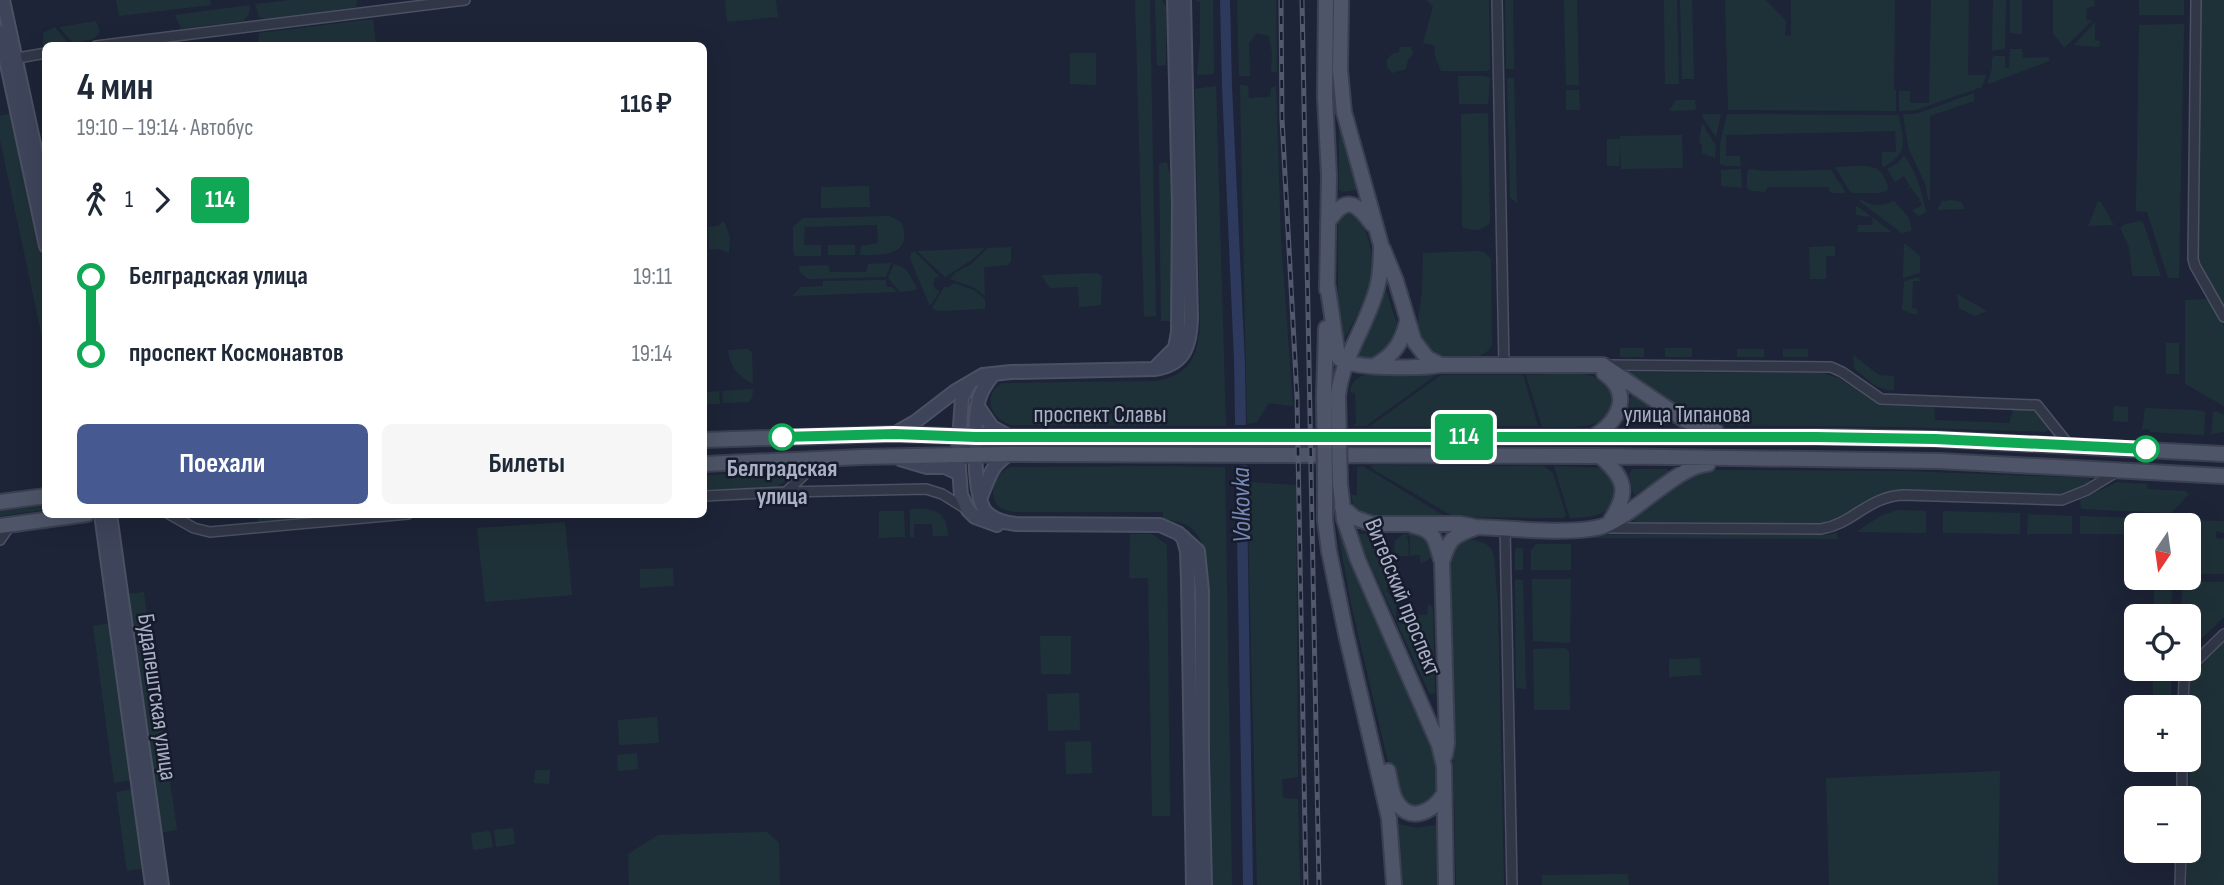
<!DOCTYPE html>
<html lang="ru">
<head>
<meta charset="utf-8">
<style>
  :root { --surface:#fff; --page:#f6f6f7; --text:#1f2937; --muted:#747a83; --accent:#465a91 }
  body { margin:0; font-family:"Sofia Sans Condensed",sans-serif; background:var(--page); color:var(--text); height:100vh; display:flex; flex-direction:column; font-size:26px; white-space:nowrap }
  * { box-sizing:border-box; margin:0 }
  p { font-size:23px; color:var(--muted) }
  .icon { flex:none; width:38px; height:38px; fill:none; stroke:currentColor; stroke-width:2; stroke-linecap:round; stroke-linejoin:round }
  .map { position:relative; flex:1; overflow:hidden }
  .drawer { position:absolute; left:42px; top:42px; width:665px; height:476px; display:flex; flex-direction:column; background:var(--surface); border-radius:10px; box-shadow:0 7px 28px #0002 }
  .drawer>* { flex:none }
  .badge { padding:0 14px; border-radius:5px; font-size:24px; line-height:46px }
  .needle { width:46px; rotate:193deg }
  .tools { position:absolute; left:2124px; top:513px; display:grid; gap:14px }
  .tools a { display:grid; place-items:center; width:77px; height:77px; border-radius:10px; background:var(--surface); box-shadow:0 7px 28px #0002; font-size:35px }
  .map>.badge { position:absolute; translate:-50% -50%; box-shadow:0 0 0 4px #fff }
  .legs { display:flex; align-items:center; gap:10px; height:77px; padding:0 35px; font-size:23px }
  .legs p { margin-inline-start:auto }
  .head { display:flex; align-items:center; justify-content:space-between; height:119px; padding:0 35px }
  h1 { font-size:38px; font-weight:700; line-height:52px }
  .action { display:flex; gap:14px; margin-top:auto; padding:14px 35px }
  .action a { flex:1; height:80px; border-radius:10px; background:var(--accent); color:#fff; font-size:28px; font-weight:700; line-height:80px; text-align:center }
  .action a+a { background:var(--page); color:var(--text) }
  ul { padding:0 35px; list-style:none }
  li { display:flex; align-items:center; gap:24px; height:77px; font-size:26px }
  li i { display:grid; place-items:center; width:10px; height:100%; margin:0 9px; background:currentColor }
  li i::after { content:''; width:18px; height:18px; margin:-9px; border:5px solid; border-radius:50%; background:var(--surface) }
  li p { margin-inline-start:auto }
  li:first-child i { background:linear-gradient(#0000 50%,currentColor 0) }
  li:last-child i { background:linear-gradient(currentColor 50%,#0000 0) }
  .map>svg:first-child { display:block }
</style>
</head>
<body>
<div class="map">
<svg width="2224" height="885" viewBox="0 0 2224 885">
  <rect width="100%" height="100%" fill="#1d2437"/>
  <path fill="#1f3138" d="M116 0H210L211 5 119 16Z
    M291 0H357L356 7 266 19 259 17 255 4Z
    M725 0H776L778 17 727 22Z
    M1135 0H1150V6L1156 316 1144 317Z
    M1155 0H1162L1166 6V65L1157 66Z
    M1194 0H1213L1214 74 1197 75 1200 43V2Z
    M1237 0H1276L1277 72H1271L1272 53 1269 36 1257 33 1249 43 1250 76H1239Z
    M1427 0H1489L1490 69 1486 71H1441L1435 56 1434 45 1423 43 1433 7Z
    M1505 0H1513L1514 69H1506Z
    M1564 0H1577L1579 85H1566Z
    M1664 0H1677L1679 84H1665Z
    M1680 0H1692L1694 79H1682Z
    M1725 0H1766L1786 21 1785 35 1791 36V0H1895L1894 89 1896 91V111L1728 110Z
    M1931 0H1969L1968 75H1986L1982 87 1916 110 1899 111V91H1910V103H1929Z
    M1993 0H2006L2005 49 1992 51Z
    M2010 0H2022V34L2010 33Z
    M2053 0H2094L2095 6 2087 8 2086 19 2092 21 2064 48 2053 33Z
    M2139 0H2184V15H2139Z
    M2199 0H2224V306L2202 268 2197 254Z
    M250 5 249 14 243 21 181 29 175 15Z
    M373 19 376 45H258L259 33Z
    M96 21 100 32 94 39 73 43 59 27Z
    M2095 22V40L2100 41 2099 47 2074 45Z
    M2184 24 2179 278H2168L2147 212 2136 211 2139 25Z
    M55 27 68 43 43 47V33Z
    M1400 47H1411L1413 54 1408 60 1406 69 1392 73 1387 67V60L1392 54 1399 52Z
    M2010 49H2022L2023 58 2049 57V61L1989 84 1988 82 1992 68V58L1994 56H2005V67L2009 68Z
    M1070 53H1096V85L1070 84Z
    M1458 76H1485L1490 78 1488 104H1459Z
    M1507 78H1514L1517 203 1510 198Z
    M1240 85 1248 86 1249 98 1270 97 1271 88 1276 86 1281 240 1293 406 1269 403 1257 422 1247 424Z
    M1216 86 1226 426 1012 425C991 420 981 396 1002 383L1157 381C1190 374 1197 358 1200 327L1195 89Z
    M1566 90H1579L1580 110H1566Z
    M1974 93V101L1930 116V200H1928L1926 186 1908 147 1903 114H1916Z
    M1676 100H1695L1696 110 1669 111Z
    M12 113 45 273V351L0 140V116Z
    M1336 113 1357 185V189C1354 191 1342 193 1339 190V130Z
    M1488 113 1490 223C1479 232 1475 231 1462 227L1461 114Z
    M1703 114H1721L1716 137 1702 116Z
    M1727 114 1899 115C1903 142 1910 151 1884 167L1882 165V152H1896L1895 131 1726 135V156H1740L1741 166H1725L1720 164V144Z
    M1702 123 1716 146 1715 158 1702 153V145L1699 143Z
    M1682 135 1683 168 1621 169 1620 147 1619 166H1607V139H1620V136Z
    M1904 155C1916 172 1922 191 1926 212L1919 216 1912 211 1922 205 1920 201 1913 205 1920 200 1911 187 1904 192 1910 186 1904 176 1895 182 1887 169 1898 163Z
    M1167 162 1172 184 1175 321H1161L1159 163Z
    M1835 167C1860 167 1882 158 1888 188L1887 191 1879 193H1851Z
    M1741 169 1742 188 1721 186V170Z
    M1749 169 1767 171 1831 170 1846 193H1831L1828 187H1768L1765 192 1751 191 1747 188V172Z
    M869 186 870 207 821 208V187Z
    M1862 200C1870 206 1884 207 1893 201L1895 202 1909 218 1912 231 1902 233 1859 201Z
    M1951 200 1961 202 1964 207V209L1937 210 1942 201Z
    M2098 201 2101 202 2114 225 2088 226Z
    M1856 206C1869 213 1879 224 1892 232H1857L1858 225H1873L1872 217 1856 215Z
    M1345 208C1362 219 1363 223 1369 242 1380 280 1358 313 1341 345H1338V219Z
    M889 216 901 222C915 256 882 255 860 255L861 246 878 243 877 225 805 227 804 245H821V256H795L793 252V227L803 218Z
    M724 221 730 237 729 253 720 249 709 250 708 227 718 226Z
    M2140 221 2143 222 2161 276H2134L2132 274 2129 247 2120 228 2125 224Z
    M1904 243 1920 256V273L1903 278Z
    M828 245H855V255H828Z
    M1835 246V256H1826V279H1810L1809 247Z
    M1011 247V261L1008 265 984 267 985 296 975 288 950 279 956 272 971 264 988 248Z
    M985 248 972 260 945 277 917 251Z
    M914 251 939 276 935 278 933 284 935 289 940 291 930 306 911 261 912 260H910L911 253Z
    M1478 251 1484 252 1491 259 1492 345C1483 363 1453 360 1435 357L1422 345 1417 329 1422 291 1423 253Z
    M891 263 886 277 808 279 800 272 799 266 828 265 830 272H866L868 264Z
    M894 264C908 267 911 277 917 289L916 290 900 292 888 278Z
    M1097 273 1102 276 1101 305 1079 307 1078 287 1050 288 1041 275Z
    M1919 277 1920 281H1913L1912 308 1917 309V315L1902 310 1904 281Z
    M886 280V287H892L897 292 792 296 801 287 823 286V281Z
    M954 283 974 290 985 299V309L939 311 932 308 944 287H949Z
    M1386 291 1397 323C1391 344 1384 363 1359 356L1358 351Z
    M1957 294 1987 311 1975 316 1959 308Z
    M2208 299 2224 326V406L2185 384V300Z
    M2166 343H2179V374H2166Z
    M1620 348H1644V357H1620Z
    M1665 348H1692V357H1665Z
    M747 349 752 352 753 384C738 376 729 366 728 350Z
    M1737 349H1764V357H1737Z
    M1783 349H1808V357H1783Z
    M1853 355 1879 375 1894 376V390C1879 392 1865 377 1854 368Z
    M1626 372 1822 373 1838 378 1880 405 1934 407 1935 420 2009 423 2013 410C2032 410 2042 409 2049 429L2046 432 1896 427 1712 425 1693 418Z
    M1364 375H1436L1366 426H1353L1356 422 1355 393 1350 392C1351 383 1356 378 1364 375Z
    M1441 375H1523L1538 426 1369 427Z
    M1526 375C1543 375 1577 371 1592 376 1600 378 1608 385 1611 393 1625 433 1565 426 1542 427Z
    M753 389 752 398 749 402 723 403 722 391Z
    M719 391 720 404H704V392Z
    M1632 395 1671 419 1674 423 1670 425 1628 424 1630 398Z
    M2114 406 2128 407V422L2113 421Z
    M2145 408 2195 410 2205 412 2204 435 2150 432V430L2144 429 2142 431Z
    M2216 411 2224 415V432L2211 434 2213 412Z
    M1372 465 1544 466 1553 473 1566 515 1564 518 1454 517 1371 468Z
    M1157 466 1225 467 1232 885H1213L1206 557C1200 530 1190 522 1163 519V512H1020C1013 512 1004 511 998 506 987 494 996 472 1010 467Z
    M1363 466 1446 517 1365 516 1354 509 1351 495H1357V467Z
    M1554 466 1603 468C1606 472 1613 477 1615 482 1628 513 1591 518 1570 518Z
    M1633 469H1667L1670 472 1635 495 1633 493 1629 473Z
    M1710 470 1906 471 2089 478 2091 481C2083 490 2069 495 2057 496L1891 491C1865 495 1847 519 1821 523L1636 522 1630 519V515L1691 475Z
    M788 471 791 473 784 482 775 487 704 490V475Z
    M1247 482 1296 485 1298 777 1282 779 1283 798 1298 799 1300 885H1257Z
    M2117 482 2147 484V489L2185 491 2189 494 2173 511 2169 513 2081 509 2080 500Z
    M1333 504 1350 559 1431 737 1436 759 1437 790C1436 803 1425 805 1415 808L1405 803 1393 783 1351 604Z
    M45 506V510L0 516V511Z
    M910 509C933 508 947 510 948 536H933L932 524H914V537H910Z
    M1898 510 1926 511V533L1856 532 1882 515Z
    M879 511H904L905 537 879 538Z
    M1943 511 2020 513V534L1943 533Z
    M2028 514 2072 516V534H2027Z
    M257 515V514L340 515 258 522Z
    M2080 516 2135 518 2140 519 2137 527 2130 534H2080Z
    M2182 520 2224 521V533L2216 531V538L2222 539 2224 537V574H2189V525H2182Z
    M565 522 572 595 485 602 477 528Z
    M1837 533 1838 539 1579 538 1577 535H1826Z
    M1130 534H1152L1167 545 1170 816H1152L1148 578H1129Z
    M1359 534H1378L1385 541 1387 590 1396 605V618H1400L1401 624H1404L1405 615H1427L1428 604 1433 607 1435 693 1430 694 1427 688 1357 536Z
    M1403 534H1418L1427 538C1432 549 1436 561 1420 563V555L1410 556V538L1412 536 1405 537 1408 538 1409 556H1399V553H1394L1395 541Z
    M1471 540C1482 541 1492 544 1494 557L1498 606 1504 885H1456L1449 563 1450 547 1460 541Z
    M1536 544H1571V570H1531V550Z
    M1517 547 1523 549V570H1515V551Z
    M673 568 674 586 640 588V569Z
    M1515 579 1523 580 1526 689 1516 688Z
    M1532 579H1571L1570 643 1533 641Z
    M2154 581H2172L2171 616 2154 615Z
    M2182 582H2224V617L2189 651V616H2181Z
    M144 592 149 634 133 636 127 594Z
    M111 623 133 780 114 783 93 626Z
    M1040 636H1071V674H1041Z
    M150 641 177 830 160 833 133 644Z
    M2224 641V885H2187V851L2189 850 2190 682 2197 666Z
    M1566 648 1569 652 1570 710H1534L1533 649Z
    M1700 658 1701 675 1669 677V659Z
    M2153 673H2171V707H2153Z
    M1079 693 1080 730 1048 731 1047 694Z
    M657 717 659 743 619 745 618 720Z
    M1091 741 1092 773 1066 774 1065 742Z
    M637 753 638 769 618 771 617 755Z
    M535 770H550L549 784 534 783Z
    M2000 771 1998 885H1829L1826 778Z
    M134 789 145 868 127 871 116 792Z
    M1399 824 1416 828 1436 825 1438 828 1439 885H1400Z
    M513 828 515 844 496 847 494 830Z
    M490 831 493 847 473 850 471 833Z
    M767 832 779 843 780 885H629L628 854 658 835Z
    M1628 874 1629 885H1542V875Z"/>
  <path fill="#2d3a5e" d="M1220 0H1230L1232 86 1245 364 1253 885H1243L1234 360 1222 86Z"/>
  <path fill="#1d2437" d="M1232 425H1249L1250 465 1232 466Z"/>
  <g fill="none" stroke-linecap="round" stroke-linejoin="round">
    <defs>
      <path id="street" d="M1497 0 1504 365
        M2196 0 2193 259 2195 266 2224 317
        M96 46 465 0
        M12 59 46 53
        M1607 365 1831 367 1842 372 1881 399 2037 405 2069 445
        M786 492 926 489 942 494 968 510
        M704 496 786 492 820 460
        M169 514 194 528 210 532 408 514
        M1505 528 1512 885
        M1605 528 1821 529C1853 524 1867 497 1903 495L2062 500 2087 490 2118 471
        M0 540 11 524
        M2189 668 2224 634
        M2183 707 2184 681 2189 668
        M2182 798V760
        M2180 885 2181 850"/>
      <path id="secondary" d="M3 0 46 200
        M0 32 46 246
        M1157 366 1175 348 1178 332 1179 205 1174 0
        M993 375C987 382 982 389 979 399 974 419 972 496 986 512 994 520 1005 523 1016 524L1160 525 1178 533 1198 551 1202 591V753L1205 885
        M969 384 962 398 958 455 961 495 968 510 975 517 997 525
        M979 408 992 427 1010 437
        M894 434 915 422 954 392 983 375 1011 372 1154 369C1184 365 1190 347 1191 319L1184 0
        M900 459 927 467H945L958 473
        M980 499C989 479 990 465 1010 454
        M101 514 152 885
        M110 514 162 885
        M1183 537 1187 551 1188 582 1193 885"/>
      <path id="primary" d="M1326 0 1325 97 1329 176 1327 290
        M1328 222C1346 196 1355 201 1372 224
        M1383 249 1396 281 1414 341 1427 358 1441 365
        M1327 283C1329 293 1337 355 1339 358 1349 370 1425 368 1441 365H1603L1683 419 1698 427 1716 431
        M1376 365C1394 355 1402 342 1407 322
        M1338 396C1342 357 1367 326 1377 288 1381 274 1381 260 1381 245L1344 112 1340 70 1341 0
        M1324 397 1326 328
        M1593 437C1618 422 1634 394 1604 373
        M704 440 894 434 976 437H1838L1935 439 2224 454
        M1600 456C1625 478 1630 491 1611 520
        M704 464 862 457 1010 454 1600 456 1940 461 2224 476
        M1325 484V520L1329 551 1346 634 1389 818 1394 885
        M1340 484 1344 519 1358 560 1439 745 1444 766 1446 885
        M0 502 46 496
        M1342 507 1355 518 1372 524H1460L1476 527C1507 528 1580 536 1606 525 1636 513 1679 465 1708 464
        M0 526 87 514
        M1414 526C1438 531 1435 543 1442 562L1447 743 1445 755
        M1442 562C1449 539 1452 536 1475 528
        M1388 771C1390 780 1391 790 1395 799 1408 825 1433 812 1444 794"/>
    </defs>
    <use href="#street" stroke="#4b5163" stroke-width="12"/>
    <use href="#secondary" stroke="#4b5163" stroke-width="16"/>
    <use href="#primary" stroke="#3a4051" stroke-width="18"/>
    <use href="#street" stroke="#313747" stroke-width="9"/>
    <use href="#secondary" stroke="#3e455b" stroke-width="12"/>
    <use href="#primary" stroke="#4e5568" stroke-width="14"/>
    <defs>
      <path id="rail" d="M1281 0 1282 119 1297 397 1306 885
        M1302 0 1319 885"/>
    </defs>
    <use href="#rail" stroke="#52596f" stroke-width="5"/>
    <use href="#rail" stroke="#161c2c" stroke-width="2.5" stroke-dasharray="8" stroke-linecap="butt"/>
    <defs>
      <path id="primary-bridge" d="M1338 396 1340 484
        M1324 397 1325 484"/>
    </defs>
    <use href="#primary-bridge" stroke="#3a4051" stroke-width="18" stroke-linecap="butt"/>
    <use href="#primary-bridge" stroke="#4e5568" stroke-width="14"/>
  </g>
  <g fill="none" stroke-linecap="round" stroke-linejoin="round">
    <defs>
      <path id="line-1" d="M782 437 894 434 976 437H1816L1935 439 2146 449"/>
    </defs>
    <use href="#line-1" stroke="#fff" stroke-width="16"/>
    <use href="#line-1" stroke="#10a855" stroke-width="10"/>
  </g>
  <g fill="#fff" stroke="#10a855" stroke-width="3.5">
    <circle cx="782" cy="437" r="12"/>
    <circle cx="2146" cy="449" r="12"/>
  </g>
  <g text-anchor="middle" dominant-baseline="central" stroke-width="5" stroke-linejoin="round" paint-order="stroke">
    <g font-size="24" fill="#aab0c5" stroke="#161c2c">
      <text x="1100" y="414">проспект Славы</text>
      <text x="1687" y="414">улица Типанова</text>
      <text transform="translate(1403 597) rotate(68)">Витебский проспект</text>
      <text transform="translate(157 697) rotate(82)">Будапештская улица</text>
    </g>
    <g font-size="24" font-weight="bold" fill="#aab0c5" stroke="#161c2c">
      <text x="782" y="468">Белградская<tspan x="782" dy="28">улица</tspan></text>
    </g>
    <g font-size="26" font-style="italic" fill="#7788b5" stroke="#161c2c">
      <text transform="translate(1242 505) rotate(-91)">Volkovka</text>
    </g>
  </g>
</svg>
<div class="tools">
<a><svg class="needle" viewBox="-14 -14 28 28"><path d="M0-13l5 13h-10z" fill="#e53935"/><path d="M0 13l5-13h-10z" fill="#747a83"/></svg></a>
<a><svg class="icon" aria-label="locate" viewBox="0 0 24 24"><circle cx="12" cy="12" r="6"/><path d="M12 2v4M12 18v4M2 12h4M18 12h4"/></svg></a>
<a>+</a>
<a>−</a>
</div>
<b class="badge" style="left:1464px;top:437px;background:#10a855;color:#fff">114</b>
<section class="drawer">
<div class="head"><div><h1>4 мин</h1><p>19:10 – 19:14 · Автобус</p></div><b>116 ₽</b></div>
<div class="legs"><svg class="icon" aria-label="walk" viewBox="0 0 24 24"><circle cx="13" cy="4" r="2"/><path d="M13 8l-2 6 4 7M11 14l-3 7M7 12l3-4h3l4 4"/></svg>1<svg class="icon" aria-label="forward" viewBox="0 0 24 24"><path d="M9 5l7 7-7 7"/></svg><b class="badge" style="background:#10a855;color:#fff">114</b></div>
<ul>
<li><i style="color:#10a855"></i><b>Белградская улица</b><p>19:11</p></li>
<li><i style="color:#10a855"></i><b>проспект Космонавтов</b><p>19:14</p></li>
</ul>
<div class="action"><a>Поехали</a><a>Билеты</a></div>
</section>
</div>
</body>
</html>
